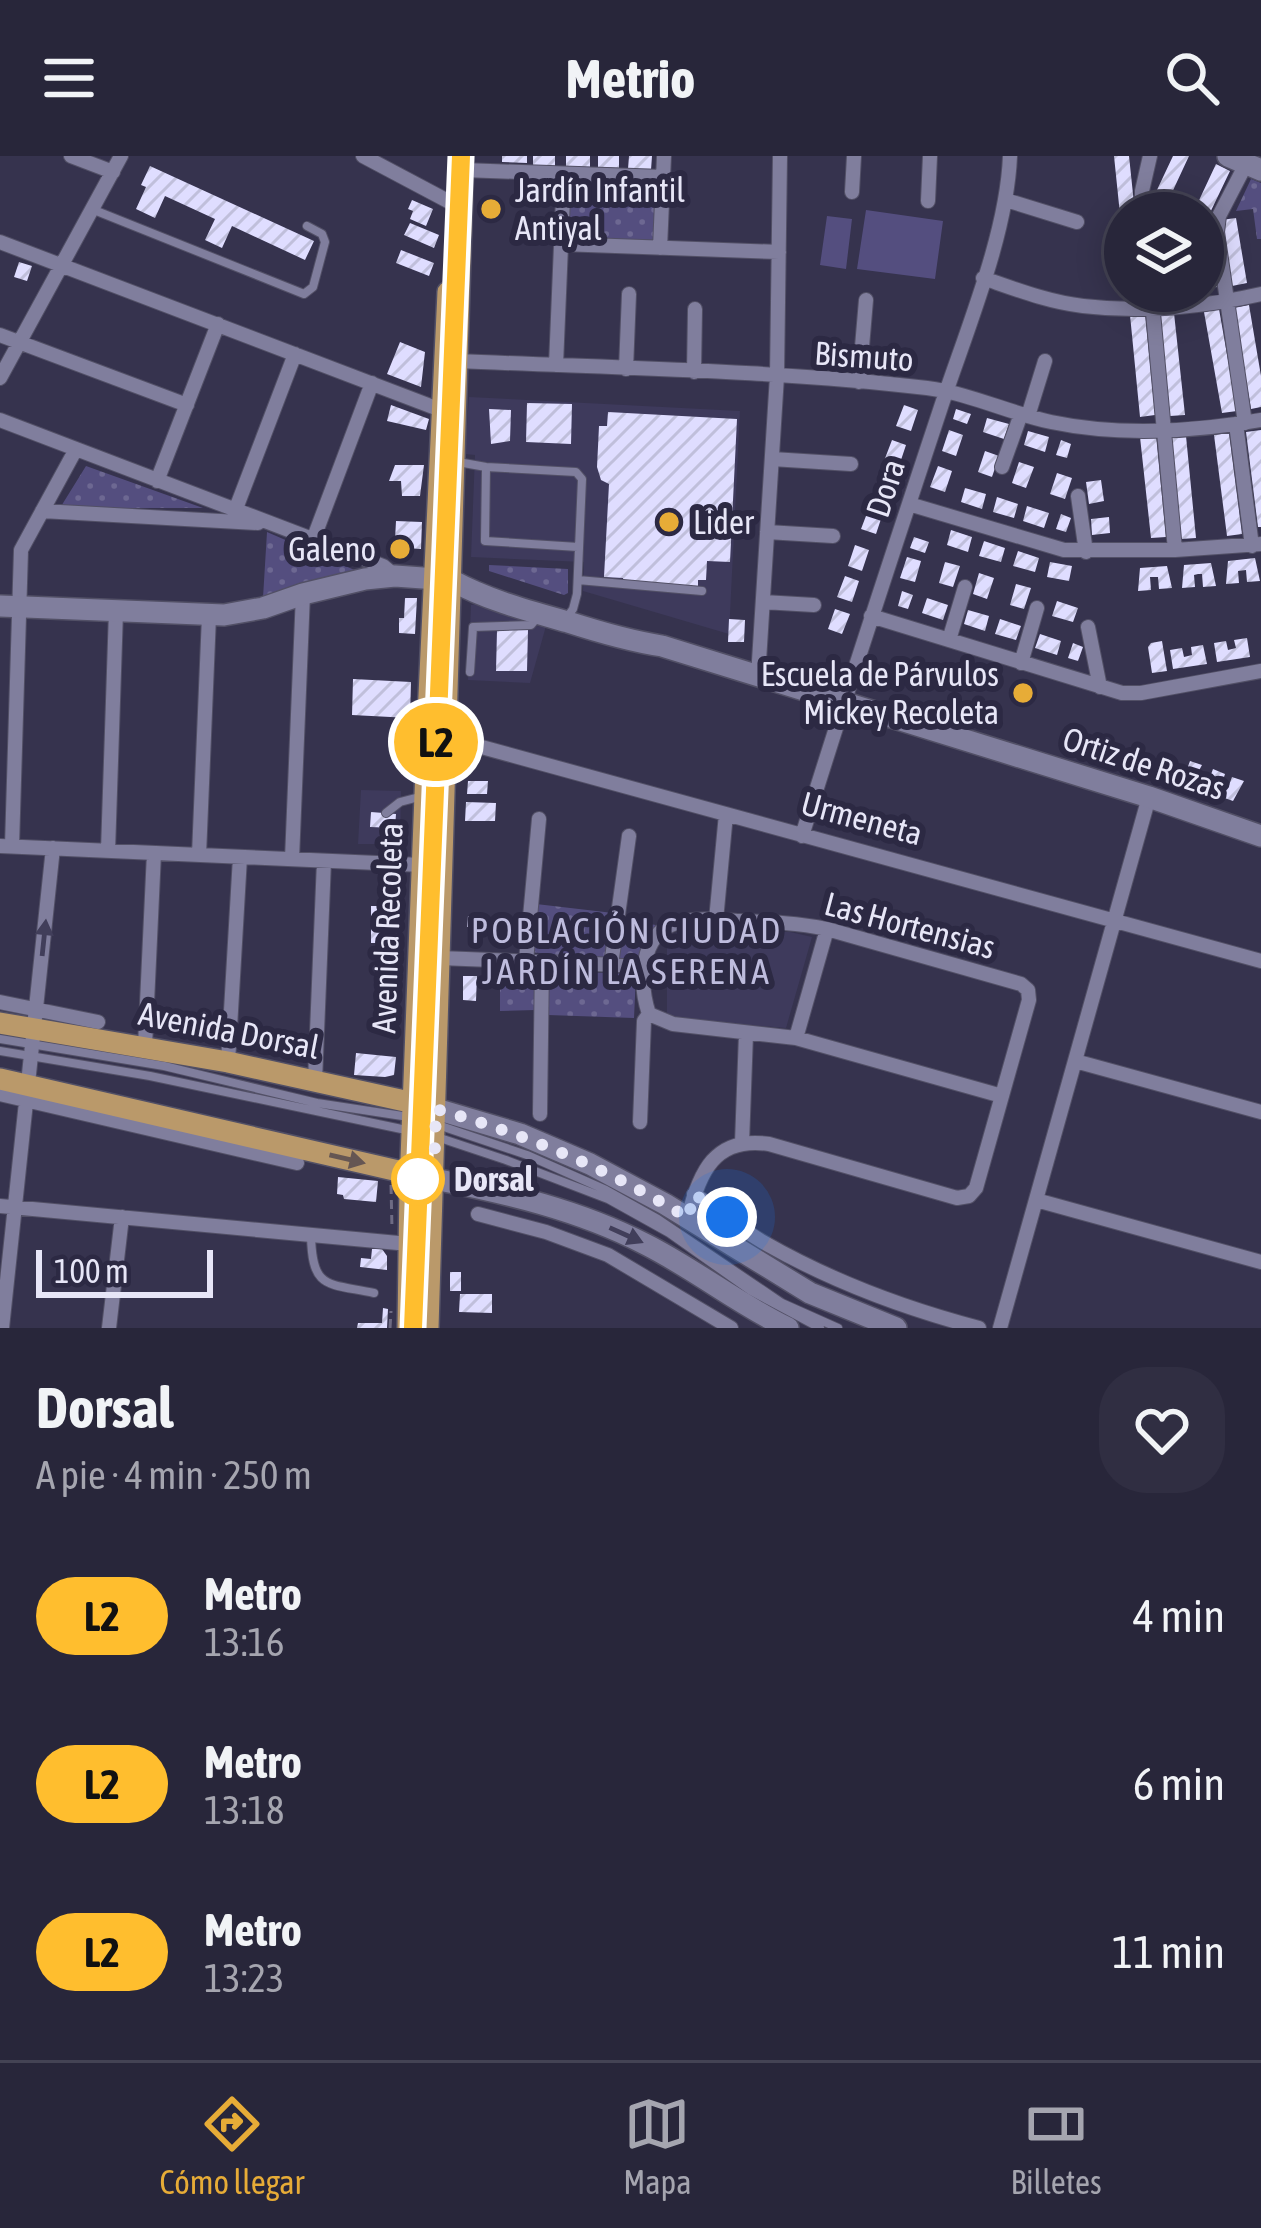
<!DOCTYPE html>
<html lang="es">
<head>
<meta charset="utf-8">
<style>
  :root { --surface:#28263a; --page:#302e42; --text:#f1f3f6; --muted:#a5a5af; --line:#444354; --accent:#e7ac37 }
  body { margin:0; font-family:"Asap Condensed",sans-serif; background:var(--page); color:var(--text); height:100vh; display:flex; flex-direction:column; font-size:45px; white-space:nowrap }
  * { box-sizing:border-box; margin:0 }
  p { font-size:39px; color:var(--muted) }
  .icon { flex:none; width:66px; height:66px; fill:none; stroke:currentColor; stroke-width:2; stroke-linecap:round; stroke-linejoin:round }
  .map { position:relative; height:1172px; overflow:hidden }
  .sheet { display:flex; flex-direction:column; background:var(--surface); flex:1 }
  .sheet>* { flex:none }
  .badge { padding:0 24px; border-radius:39px; font-size:42px; line-height:78px }
  .buttons { position:absolute; left:1104px; top:36px; display:grid; gap:24px }
  .buttons a { display:grid; place-items:center; width:120px; height:120px; border-radius:50%; background:var(--surface); box-shadow:0 6px 30px #0003,0 0 0 3px var(--line); font-size:60px }
  .scale { position:absolute; left:36px; bottom:30px; width:177px; box-sizing:border-box; padding-left:12px; border:6px solid #e7e6f7; border-top:0; font-size:33px; line-height:42px; white-space:nowrap; color:#e7e6f7; -webkit-text-stroke:9px #2c2943; paint-order:stroke }
  .you { position:absolute; width:60px; height:60px; margin:-30px; border:9px solid #fff; border-radius:50%; background:#1a73e8; box-shadow:0 0 0 18px #1a73e833 }
  .map>.badge { position:absolute; translate:-50% -50%; box-shadow:0 0 0 6px #fff }
  .round { display:grid; place-items:center; flex:none; width:126px; height:126px; border-radius:48px; background:var(--page) }
  .headline { display:flex; align-items:center; justify-content:space-between; height:204px; padding:0 36px }
  h1 { font-size:57px; font-weight:700; line-height:90px }
  ul { padding:0; list-style:none }
  li { display:flex; align-items:center; gap:36px; height:168px; padding:0 36px }
  li div { flex:1 }
  li b { display:block; font-size:45px }
  li em { font-style:normal }
  li .badge { min-width:132px; font-weight:700; text-align:center }
  header { display:flex; justify-content:space-between; align-items:center; height:156px; padding:0 36px; background:var(--surface); font-size:54px; font-weight:700 }
  .menu { display:flex; justify-content:space-around; align-items:center; height:168px; border-top:3px solid var(--line); background:var(--surface); font-size:33px; color:var(--muted) }
  .menu a { display:grid; justify-items:center; gap:6px }
  .menu .active { color:var(--accent) }
  .map>svg:first-child { display:block }
</style>
</head>
<body>
<header><svg class="icon" aria-label="menu" viewBox="0 0 24 24"><path d="M4 6h16M4 12h16M4 18h16"/></svg>Metrio<svg class="icon" aria-label="search" viewBox="0 0 24 24"><circle cx="10" cy="10" r="6"/><path d="M15 15l6 6"/></svg></header>
<div class="map">
<svg width="1261" height="1172" viewBox="0 0 1261 1172">
  <defs>
    <pattern id="grass-dots" width="8" height="8" patternUnits="userSpaceOnUse" patternTransform="scale(3)"><rect width="8" height="8" fill="#544e7f"/><path d="M2 2h.1M6 6h.1" fill="none" stroke="#6d6892" stroke-width="1.8" stroke-linecap="round"/></pattern>
    <pattern id="building-hatch" width="6" height="6" patternUnits="userSpaceOnUse" patternTransform="scale(3)"><rect width="6" height="6" fill="#dfddff"/><path d="M-1 1l2-2M0 6l6-6M5 7l2-2" fill="none" stroke="#c0bfdb"/></pattern>
  </defs>
  <rect width="100%" height="100%" fill="#36334e"/>
  <path fill="#3e3a5c" d="M469 241 740 255 729 478 583 435 584 406 471 401 475 299 465 298Z
    M476 448 546 470 530 527 468 524 471 449Z
    M361 634 401 635 400 688H358Z
    M677 776H790L812 781 786 872 667 862V788Z"/>
  <path fill="url(#grass-dots)" d="M565 23 657 25 656 84 564 82Z
    M1251 23 1261 27V83H1257L1253 53 1236 55Z
    M86 310 203 352H60Z
    M267 376 359 416 263 442Z
    M489 409 568 413V437L564 439 489 415Z
    M536 748 613 757 608 805 531 796Z
    M623 764 656 769 646 781 642 808 617 805Z
    M534 815 535 854 500 855V816Z
    M550 815 636 818 634 862 548 859Z"/>
  <path fill="#544e7f" d="M866 54 943 65 935 123 857 113Z
    M827 60 852 63 846 113 820 109Z"/>
  <path fill="url(#building-hatch)" d="M502 0H527V7L502 6Z
    M533 0H555V10H533Z
    M566 0H590V12L566 11Z
    M598 0H619V12L598 11Z
    M629 0H652L651 14 628 13Z
    M1114 0H1129L1135 57H1125V78H1122Z
    M1173 0H1189L1169 43 1156 36Z
    M1216 8 1230 15 1208 61 1194 55Z
    M150 10 314 85 305 104 232 70 222 92 205 84 215 63 165 40 155 62 136 53 146 31 141 29Z
    M412 44 433 53 426 70 410 63 413 55 408 53Z
    M1236 62 1247 127 1232 130 1221 64Z
    M1203 64H1205L1217 131 1203 134Z
    M410 67 439 79 434 92 404 79Z
    M401 94 434 107 429 120 396 107Z
    M19 106 32 110 27 125 14 121Z
    M1249 149 1261 220V251L1251 253 1234 152Z
    M1219 153 1237 255 1222 257 1204 156Z
    M1145 157 1155 259 1140 261 1130 159Z
    M1174 157 1185 259 1170 260 1160 158Z
    M400 186 425 196 421 231 387 218Z
    M527 247 572 248 571 288 526 286Z
    M391 249 429 263 426 274 387 265Z
    M904 249 918 254 911 275 896 270Z
    M489 253 511 254 510 285 491 288Z
    M956 253 971 258 967 268 953 263Z
    M608 256 737 263 730 406 707 405 706 424H698V431L623 427V422L604 421 609 328 601 324 597 311 599 270H607Z
    M987 262 1009 268 1004 283 983 276Z
    M949 274 963 279 956 300 942 295Z
    M1261 274V371H1258L1246 276Z
    M1028 275 1049 281 1045 296 1024 289Z
    M1229 277 1242 378 1227 380 1214 279Z
    M1156 279 1166 381 1151 382 1140 281Z
    M1186 280 1196 382 1181 383 1171 282Z
    M892 284 906 289 899 310 884 305Z
    M1061 284 1071 288 1067 302 1056 299Z
    M985 295 999 300 992 321 978 316Z
    M1019 306 1034 311 1026 332 1012 327Z
    M395 309H424L420 340H402L401 325H389Z
    M938 310 952 315 945 336 930 331Z
    M880 317 895 322 887 342 873 337Z
    M1057 317 1072 322 1065 343 1050 338Z
    M1101 324 1104 345 1089 348 1086 326Z
    M965 332 986 338 982 353 961 346Z
    M997 341 1018 348 1014 362 993 356Z
    M1027 350 1049 357 1044 372 1023 365Z
    M869 352 883 357 876 378 861 373Z
    M1061 358 1071 362 1066 376 1056 373Z
    M1109 361 1110 377 1092 379 1091 363Z
    M396 365 422 366 421 393 404 392V403L394 402Z
    M951 374 972 381 968 396 947 389Z
    M914 381 929 386 925 397 910 392Z
    M984 385 1005 392 1001 406 979 400Z
    M855 389 869 394 862 415 848 410Z
    M1018 395 1039 402 1035 416 1013 410Z
    M907 401 921 405 915 426 900 422Z
    M1255 402 1260 425 1247 426 1246 414 1238 415 1239 427 1226 428 1228 405Z
    M945 406 960 410 953 431 939 427Z
    M1050 406 1072 410 1069 425 1047 421Z
    M1211 407 1216 430 1203 431 1202 418H1198L1194 419 1195 431 1182 432 1184 409Z
    M1167 410 1172 432 1159 433 1158 421H1150L1151 434 1138 435 1140 412Z
    M979 417 994 422 987 443 973 438Z
    M845 420 859 425 852 446 837 441Z
    M1016 428 1031 432 1024 453 1010 449Z
    M902 435 913 439 908 453 898 450Z
    M405 442H417L415 478 399 477V462H404Z
    M927 442 948 449 943 464 922 457Z
    M1057 445 1078 452 1073 466 1052 460Z
    M835 453 850 458 842 478 828 473Z
    M968 454 989 460 985 475 964 468Z
    M729 463 745 464 744 486H728Z
    M1000 463 1021 470 1016 484 995 478Z
    M497 474H528L527 515H496Z
    M1040 478 1061 485 1057 499 1035 492Z
    M1247 482 1250 501 1217 506 1214 487 1226 485 1228 494 1236 492 1234 484Z
    M1162 485 1167 515 1152 517 1148 491 1151 487Z
    M1073 487 1083 491 1078 505 1068 502Z
    M1203 489 1207 508 1173 513 1170 494 1182 492 1184 501 1192 499 1191 491Z
    M353 523 411 526 410 562 352 559Z
    M1190 605 1202 609 1191 629 1178 625 1182 615 1186 616Z
    M1213 613 1225 618 1221 630 1228 632 1232 621 1244 625 1233 645 1205 635Z
    M468 625H488L487 638H467Z
    M466 646 496 647 495 665H465Z
    M371 656 396 658 395 672 370 671Z
    M384 728H399V787H371V750H383Z
    M468 760H487V771H467Z
    M371 794H399L398 803 370 802Z
    M463 820H477L476 845 463 844Z
    M356 897 396 901 394 919 385 921 354 919Z
    M338 1021 378 1025 376 1046 344 1043 343 1039 337 1038Z
    M372 1093H382L387 1100V1114L360 1111 361 1102 371 1103Z
    M450 1116H461V1135H450Z
    M460 1138H492V1157L459 1156Z
    M383 1152 388 1153 387 1172H357L358 1167H382Z"/>
  <g fill="none" stroke-linecap="round" stroke-linejoin="round">
    <defs>
      <path id="lane" d="M94 54 304 138 313 131 325 86 322 78 307 70
        M458 306 486 311 576 316 582 323 577 438 573 453 565 464
        M486 311 485 385 578 391
        M578 424 702 435
        M470 516 473 471 531 469 537 462
        M386 657 400 646 423 640
        M384 672 400 708
        M0 883 164 910 317 947 409 961
        M0 895 150 920 411 975
        M435 968 527 999 606 1034 658 1063 782 1147 838 1172
        M437 981 506 1004 608 1043 669 1077 751 1135 820 1172
        M484 1029C499 1021 526 1027 535 1040
        M311 1079C312 1134 327 1127 374 1137"/>
      <path id="street" d="M71 0 113 16
        M363 0 461 52
        M463 14 663 21
        M852 36 854 0
        M1006 44 1077 66
        M928 45 930 0
        M1142 57V35L1150 0
        M0 86 441 254
        M561 88 779 96
        M660 92 664 0
        M983 122C1015 133 1048 146 1083 150 1142 157 1203 151 1261 138
        M1151 135 1175 394
        M0 179 187 249
        M458 205C612 212 774 214 927 232 969 237 1009 257 1051 266 1117 280 1195 276 1261 264
        M556 209 564 18
        M626 213 629 138
        M694 216 695 153
        M0 222 121 0
        M859 226 866 144
        M1028 260 1045 205
        M0 264 383 410 395 420
        M1245 267 1217 76 1219 60 1246 8
        M1236 268 1252 390
        M772 303 851 308
        M1002 311 1021 258
        M157 325 218 168
        M1078 340 1086 396
        M909 348 1064 394H1175L1261 388
        M42 355 258 367
        M235 355 295 198
        M767 376 833 380
        M313 384 372 227
        M763 446 814 449
        M871 460 1122 537H1141L1261 515
        M1088 471 1100 531
        M949 484 965 431
        M1021 507 1037 452
        M758 521 777 220 780 0
        M445 581 1261 805
        M802 680C846 537 893 396 940 254 965 178 1007 79 1010 0
        M0 690 422 709
        M12 690 21 394 76 293
        M108 695 116 455
        M199 699 209 460
        M292 703 303 438
        M716 764 726 658
        M440 802 644 810
        M526 805 539 663
        M611 809 629 680
        M0 846 98 866
        M649 858 673 868 796 882 1002 940
        M796 882 827 773
        M145 890 154 697
        M1075 905 1261 956
        M228 906 240 701
        M315 925 324 705
        M0 938 297 1007
        M540 958 542 806
        M640 966 644 865 649 858C639 828 639 779 676 767 696 761 721 764 742 765 771 766 798 767 827 773L1021 828 1028 834 1029 844 976 1032 969 1040 957 1042 769 988C715 980 699 1016 688 1062
        M742 987 746 878
        M694 1038C717 1054 739 1072 763 1086 831 1125 903 1152 979 1172
        M1036 1044 1261 1106
        M0 1050 409 1088
        M478 1058 546 1076 608 1099 731 1172
        M2 1172 53 692
        M109 1172 122 1061
        M1000 1172 1149 641"/>
      <path id="secondary" d="M1228 0 1261 14
        M451 424C487 444 529 455 568 466 599 476 630 485 662 490L1149 641 1261 680
        M0 450 224 459 263 452 303 438 365 423 395 420 451 424
        M436 953 520 978 590 1008 665 1048 810 1137 896 1172
        M434 1023C506 1037 579 1054 645 1088 695 1113 738 1148 788 1172"/>
      <path id="primary" d="M0 867 228 906 423 949
        M0 923 420 1020
        M408 1172 410 1029 428 561 448 136
        M428 1172 463 0"/>
    </defs>
    <use href="#lane" stroke="#525066" stroke-width="10"/>
    <use href="#street" stroke="#525066" stroke-width="16"/>
    <use href="#secondary" stroke="#525066" stroke-width="24"/>
    <use href="#primary" stroke="#525066" stroke-width="24"/>
    <path stroke="#6e6b83" stroke-width="3" stroke-dasharray="9 6" stroke-linecap="butt" d="M391 1029 392 1073
      M390 1172 391 1155"/>
    <use href="#lane" stroke="#807e9d" stroke-width="8"/>
    <use href="#street" stroke="#807e9d" stroke-width="14"/>
    <use href="#secondary" stroke="#807e9d" stroke-width="21"/>
    <use href="#primary" stroke="#ba996a" stroke-width="21"/>
  </g>
  <defs><path id="oneway-solid" d="M-6-.8H1V-3.2L6.5 0L1 3.2V.8H-6Z" transform="scale(3)"/></defs>
  <g fill="#413e5a">
    <use href="#oneway-solid" transform="translate(44 782) rotate(-84)"/>
    <use href="#oneway-solid" transform="translate(626 1079) rotate(24)"/>
  </g>
  <use fill="#655653" href="#oneway-solid" transform="translate(347 1003) rotate(13)"/>
  <g fill="none" stroke-linecap="round" stroke-linejoin="round">
    <defs>
      <path id="line" d="M413 1172 461 0"/>
    </defs>
    <use href="#line" stroke="#fff" stroke-width="27"/>
    <use href="#line" stroke="#ffbe2e" stroke-width="18"/>
    <path stroke="#e7e6f7" stroke-width="12" stroke-dasharray="0 21.6" d="M418 1023 410 1018 434 1023 436 953C530 980 604 1011 688 1062L694 1038 727 1061"/>
  </g>
  <g fill="#e7ac37" stroke="#2c2943" stroke-width="4.5">
    <circle cx="491" cy="53" r="12"/>
    <circle cx="669" cy="366" r="12"/>
    <circle cx="400" cy="393" r="12"/>
    <circle cx="1023" cy="537" r="12"/>
  </g>
  <circle fill="#fff" stroke="#ffbe2e" stroke-width="6" cx="418" cy="1023" r="24"/>
  <g text-anchor="middle" dominant-baseline="central" stroke-width="12" stroke-linejoin="round" paint-order="stroke">
    <g font-size="33" fill="#e7e6f7" stroke="#2c2943" text-anchor="start">
      <text x="515" y="34">Jardín Infantil<tspan x="515" dy="38">Antiyal</tspan></text>
      <text x="693" y="366">Lider</text>
      <text x="376" y="393" text-anchor="end">Galeno</text>
      <text x="999" y="518" text-anchor="end">Escuela de Párvulos<tspan x="999" dy="38">Mickey Recoleta</tspan></text>
    </g>
    <g font-size="33" fill="#e7e6f7" stroke="#2c2943">
      <text transform="translate(864 200) rotate(4)">Bismuto</text>
      <text transform="translate(885 332) rotate(-72)">Dora</text>
      <text transform="translate(1144 607) rotate(18)">Ortiz de Rozas</text>
      <text transform="translate(862 662) rotate(15)">Urmeneta</text>
      <text transform="translate(910 769) rotate(15)">Las Hortensias</text>
      <text transform="translate(387 772) rotate(-88)">Avenida Recoleta</text>
      <text transform="translate(229 874) rotate(11)">Avenida Dorsal</text>
    </g>
    <g font-size="33" font-weight="bold" fill="#e7e6f7" stroke="#2c2943" text-anchor="start">
      <text x="454" y="1023">Dorsal</text>
    </g>
    <g font-size="36" letter-spacing="3" fill="#bebcdd" stroke="#2c2943">
      <text x="627" y="774">POBLACIÓN CIUDAD<tspan x="627" dy="41">JARDÍN LA SERENA</tspan></text>
    </g>
  </g>
</svg>
<div class="buttons">
<a><svg class="icon" aria-label="layers" viewBox="0 0 24 24"><path d="M12 4l9 5-9 5-9-5zM3 14l9 5 9-5"/></svg></a>
</div>
<div class="scale">100 m</div>
<div class="you" style="left:727px;top:1061px"></div>
<b class="badge" style="left:436px;top:586px;background:#ffbe2e;color:#111">L2</b>
</div>
<section class="sheet">
<div class="headline"><div><h1>Dorsal</h1><p>A pie · 4 min · 250 m</p></div><a class="round"><svg class="icon" aria-label="heart" viewBox="0 0 24 24"><path d="M12 20l-8-8c-3-5 5-10 8-4 3-6 11-1 8 4z"/></svg></a></div>
<ul>
<li><span class="badge" style="background:#ffbe2e;color:#111">L2</span><div><b>Metro</b><p>13:16</p></div><em>4 min</em></li>
<li><span class="badge" style="background:#ffbe2e;color:#111">L2</span><div><b>Metro</b><p>13:18</p></div><em>6 min</em></li>
<li><span class="badge" style="background:#ffbe2e;color:#111">L2</span><div><b>Metro</b><p>13:23</p></div><em>11 min</em></li>
</ul>
</section>
<nav class="menu">
<a class="active"><svg class="icon" aria-label="directions" viewBox="0 0 24 24"><path d="M12 3l9 9-9 9-9-9zM9 14v-3h6M13 9l2 2-2 2"/></svg>Cómo llegar</a>
<a><svg class="icon" aria-label="map" viewBox="0 0 24 24"><path d="M3 6l6-2 6 2 6-2v14l-6 2-6-2-6 2zM9 4v14M15 6v14"/></svg>Mapa</a>
<a><svg class="icon" aria-label="tickets" viewBox="0 0 24 24"><path d="M3 7h18v10H3zM15 7v10"/></svg>Billetes</a>
</nav>
</body>
</html>
